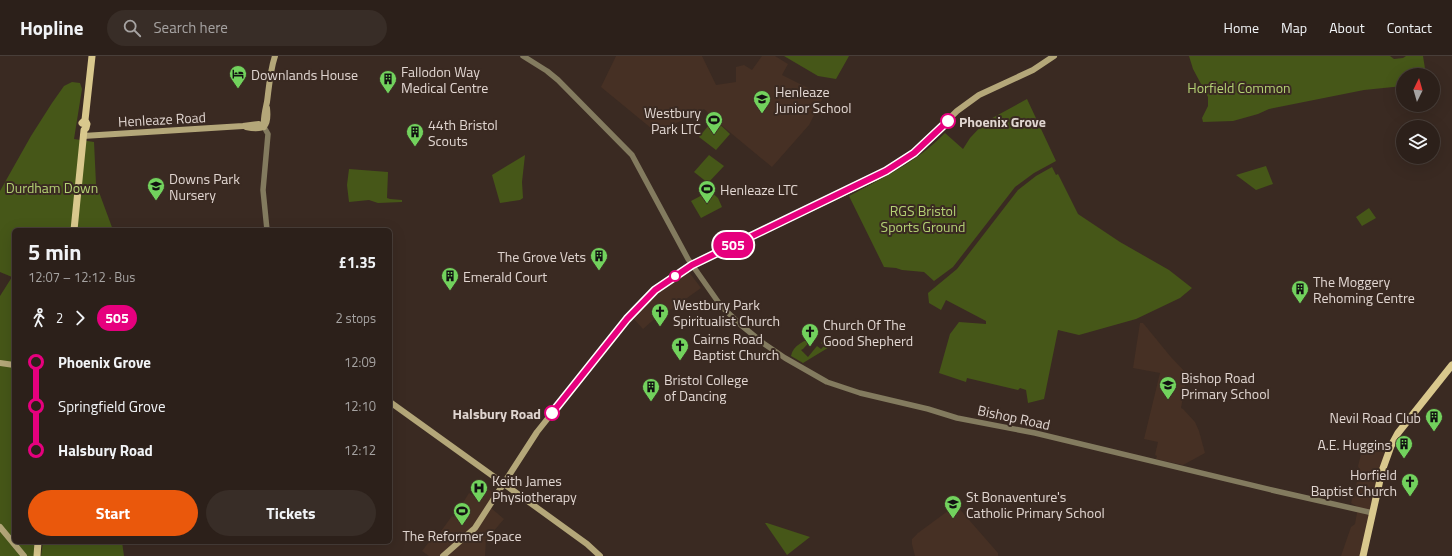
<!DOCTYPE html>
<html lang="en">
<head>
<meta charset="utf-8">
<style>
  :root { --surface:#2c201a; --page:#382d27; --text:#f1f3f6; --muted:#a6a3a2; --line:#483e39; --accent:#ea580c }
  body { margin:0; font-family:"Titillium Web",sans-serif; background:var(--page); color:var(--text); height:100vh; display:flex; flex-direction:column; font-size:15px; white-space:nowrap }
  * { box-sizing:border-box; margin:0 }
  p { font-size:13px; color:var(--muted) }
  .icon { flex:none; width:22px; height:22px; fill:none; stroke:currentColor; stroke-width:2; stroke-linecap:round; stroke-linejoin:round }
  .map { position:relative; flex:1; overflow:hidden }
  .drawer { position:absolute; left:12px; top:172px; width:380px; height:316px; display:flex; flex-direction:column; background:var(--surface); border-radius:6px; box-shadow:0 4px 16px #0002,0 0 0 1px var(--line) }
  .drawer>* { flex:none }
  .badge { padding:0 8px; border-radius:13px; font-size:14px; line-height:26px }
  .needle { width:26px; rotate:5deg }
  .controls { position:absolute; left:1396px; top:12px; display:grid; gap:8px }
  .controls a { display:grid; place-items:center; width:44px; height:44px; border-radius:50%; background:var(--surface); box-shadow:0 4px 16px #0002,0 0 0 1px var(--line); font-size:20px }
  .map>.badge { position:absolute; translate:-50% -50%; box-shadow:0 0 0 2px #fff }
  .legs { display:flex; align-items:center; gap:6px; height:44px; padding:0 16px; font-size:13px }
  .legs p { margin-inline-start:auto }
  .summary { display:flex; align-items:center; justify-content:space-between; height:68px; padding:0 16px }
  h1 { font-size:22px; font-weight:700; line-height:30px }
  .primary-button { display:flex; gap:8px; margin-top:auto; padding:8px 16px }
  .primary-button a { flex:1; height:46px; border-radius:24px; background:var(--accent); color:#fff; font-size:16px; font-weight:700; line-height:46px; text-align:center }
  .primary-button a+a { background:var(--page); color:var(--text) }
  ul { padding:0 16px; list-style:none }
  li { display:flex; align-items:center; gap:14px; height:44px; font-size:15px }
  li i { display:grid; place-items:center; width:6px; height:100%; margin:0 5px; background:currentColor }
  li i::after { content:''; width:10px; height:10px; margin:-5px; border:3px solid; border-radius:50%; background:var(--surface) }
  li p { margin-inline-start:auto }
  li:first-child i { background:linear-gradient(#0000 50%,currentColor 0) }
  li:last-child i { background:linear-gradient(currentColor 50%,#0000 0) }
  header { display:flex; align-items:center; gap:24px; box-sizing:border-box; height:56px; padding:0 20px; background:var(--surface); border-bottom:1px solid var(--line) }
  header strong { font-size:19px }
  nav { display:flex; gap:22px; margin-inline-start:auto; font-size:14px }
  .search { width:280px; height:36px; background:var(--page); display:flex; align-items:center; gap:10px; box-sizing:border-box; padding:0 14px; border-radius:22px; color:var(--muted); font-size:15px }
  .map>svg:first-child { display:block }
</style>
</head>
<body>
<header>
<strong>Hopline</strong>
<div class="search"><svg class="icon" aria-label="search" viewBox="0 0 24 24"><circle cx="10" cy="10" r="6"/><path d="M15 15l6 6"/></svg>Search here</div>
<nav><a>Home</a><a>Map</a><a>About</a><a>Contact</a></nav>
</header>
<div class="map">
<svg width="1452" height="500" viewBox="0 0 1452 500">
  <rect width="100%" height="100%" fill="#3a2a22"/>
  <path fill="#463024" d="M616 0H702L716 29 736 26V11L744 9 752 14 762 0H775L788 8 782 19 824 40 809 69 772 111 720 68 704 53 657 77 601 31Z
    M689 216 701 232 662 260 660 258 643 273 631 260 657 237Z
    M1140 267H1143L1170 300 1186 317 1184 322 1186 324 1181 352 1183 353 1195 366 1199 375 1205 397 1183 409 1156 403 1157 400 1155 399 1158 386 1144 383 1160 317 1133 312Z
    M1364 387 1385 397 1360 500H1341L1351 471 1355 468 1358 451 1351 447 1360 415 1358 410Z
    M488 433 499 440 491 452 504 463 486 484 485 500H429L422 495 435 478H439L452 460 454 461 469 437 480 444Z
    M956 449 998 497V500H915L912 488V483L918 477Z"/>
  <path fill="#465718" d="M784 0H849L836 23 818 20Z
    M1189 0H1390L1394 3 1403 2 1406 0H1423L1426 19H1403V30L1364 34 1269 53 1258 58 1233 65 1203 66 1202 62 1208 50V41L1193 13Z
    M72 26 80 27 82 33 74 83 94 86 96 128 113 174H14V486H34V500H0V240L12 221 0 216V135L31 80 52 47 64 30Z
    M1027 43 1056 105 1034 117 1015 131 953 211 934 225 924 216 902 214 896 212 884 211 849 140C883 122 918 105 945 77L963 93 970 82 985 66Z
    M714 63 730 78 716 94 699 81Z
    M525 99 522 126 523 142 520 144 500 147 492 119Z
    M709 99 724 110 708 127 694 116Z
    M1266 110 1273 128 1256 134 1236 119Z
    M1052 111 1056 119 1058 118 1078 158 1120 186 1169 214 1192 232 1180 242 1136 263 1079 279 1058 274 1044 343 1028 347 1026 334 1020 332 1018 334 967 322 966 326 939 317 950 278 959 266 986 268V265L946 244 941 254 929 247 928 237 957 213 1018 134 1036 120Z
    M349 113 388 116 387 142 390 143 402 144V146L378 147 369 144 349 146 347 129Z
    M710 135 718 142 722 151 701 162 691 145Z
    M1369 152 1376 162 1362 170 1356 161Z
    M814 281 803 293 801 294 808 301 817 290 821 293 824 290 821 287 825 283 831 290 803 307 791 300C793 289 804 285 814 281Z
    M765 467H767L810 481 787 499Z
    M43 486H122L124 500H41Z"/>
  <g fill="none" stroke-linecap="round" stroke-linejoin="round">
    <path stroke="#837b5f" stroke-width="5.5" d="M523 0 547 15 558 24 632 99 688 203 721 250 741 269 763 287 785 302 827 326 860 337 928 353 957 362 1035 377 1276 435 1373 457
      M264 71 268 78 263 134 267 174"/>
    <path stroke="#b4a779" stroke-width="6" d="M246 71C265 75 269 70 267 52
      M264 71C263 62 265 55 267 46 269 31 270 15 275 0
      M83 80 243 70 259 68 264 71
      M0 307 14 309
      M390 346 511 433 587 488 600 500
      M0 471 24 500
      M443 500 475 472 537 376 627 263 655 234 692 209 877 121 902 106 914 97 957 55 979 39 1033 14 1054 0"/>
    <path stroke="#d9c88d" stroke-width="7" d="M82 67 85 64 92 0
      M74 174 84 74 86 72 87 68 85 64
      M37 500 38 486
      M1363 500 1382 415 1391 390 1398 377 1452 309"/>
  </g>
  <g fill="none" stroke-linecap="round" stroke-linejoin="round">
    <defs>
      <path id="line-1" d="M552 357 627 263 655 234 692 209 886 115 914 97 948 65"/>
    </defs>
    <use href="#line-1" stroke="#fff" stroke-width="9"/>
    <use href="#line-1" stroke="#e6007e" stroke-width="6"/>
  </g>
  <defs>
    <symbol id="hotel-pin" viewBox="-11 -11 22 30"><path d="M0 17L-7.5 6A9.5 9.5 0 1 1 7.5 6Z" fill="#72d25d" stroke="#3a2a22"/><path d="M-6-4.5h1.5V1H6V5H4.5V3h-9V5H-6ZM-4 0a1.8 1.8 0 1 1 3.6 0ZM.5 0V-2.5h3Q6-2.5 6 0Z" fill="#111"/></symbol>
    <symbol id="building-pin" viewBox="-11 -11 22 30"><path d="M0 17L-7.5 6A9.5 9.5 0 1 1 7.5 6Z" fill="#72d25d" stroke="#3a2a22"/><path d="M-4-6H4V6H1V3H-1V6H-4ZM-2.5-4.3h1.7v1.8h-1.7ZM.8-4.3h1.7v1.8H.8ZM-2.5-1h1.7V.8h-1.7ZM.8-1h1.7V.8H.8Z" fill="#111"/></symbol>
    <symbol id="school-pin" viewBox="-11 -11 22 30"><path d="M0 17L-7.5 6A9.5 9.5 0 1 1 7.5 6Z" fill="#72d25d" stroke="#3a2a22"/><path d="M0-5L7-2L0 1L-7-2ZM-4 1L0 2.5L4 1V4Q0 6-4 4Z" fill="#111"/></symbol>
    <symbol id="stadium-pin" viewBox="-11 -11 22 30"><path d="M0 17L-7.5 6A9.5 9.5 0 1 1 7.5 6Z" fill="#72d25d" stroke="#3a2a22"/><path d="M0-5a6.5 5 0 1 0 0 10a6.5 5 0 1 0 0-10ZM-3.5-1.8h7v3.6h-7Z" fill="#111"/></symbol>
    <symbol id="church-pin" viewBox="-11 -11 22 30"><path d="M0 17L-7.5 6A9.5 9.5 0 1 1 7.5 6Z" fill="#72d25d" stroke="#3a2a22"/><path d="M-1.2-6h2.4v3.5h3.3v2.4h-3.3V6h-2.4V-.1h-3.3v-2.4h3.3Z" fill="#111"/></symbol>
    <symbol id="hospital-pin" viewBox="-11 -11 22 30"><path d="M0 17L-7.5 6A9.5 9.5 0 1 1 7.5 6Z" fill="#72d25d" stroke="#3a2a22"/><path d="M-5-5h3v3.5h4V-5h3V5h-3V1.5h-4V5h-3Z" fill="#111"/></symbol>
  </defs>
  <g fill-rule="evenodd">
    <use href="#hotel-pin" x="228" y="8" width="20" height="27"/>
    <use href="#building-pin" x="378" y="13" width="20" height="27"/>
    <use href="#school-pin" x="752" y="33" width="20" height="27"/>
    <use href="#stadium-pin" x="704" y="54" width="20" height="27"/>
    <use href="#building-pin" x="405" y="66" width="20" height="27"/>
    <use href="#school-pin" x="146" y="120" width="20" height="27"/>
    <use href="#stadium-pin" x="697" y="123" width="20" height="27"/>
    <use href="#building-pin" x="589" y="190" width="20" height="27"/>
    <use href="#building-pin" x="440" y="210" width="20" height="27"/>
    <use href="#building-pin" x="1290" y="223" width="20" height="27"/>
    <use href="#church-pin" x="650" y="246" width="20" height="27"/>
    <use href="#church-pin" x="800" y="266" width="20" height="27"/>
    <use href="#church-pin" x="670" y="280" width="20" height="27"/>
    <use href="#school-pin" x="1158" y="319" width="20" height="27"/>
    <use href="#building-pin" x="641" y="321" width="20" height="27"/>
    <use href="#building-pin" x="1424" y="351" width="20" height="27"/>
    <use href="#building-pin" x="1394" y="378" width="20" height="27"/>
    <use href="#church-pin" x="1400" y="416" width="20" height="27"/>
    <use href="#hospital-pin" x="469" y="422" width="20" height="27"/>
    <use href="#school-pin" x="943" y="438" width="20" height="27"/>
    <use href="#stadium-pin" x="452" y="445" width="20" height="27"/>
  </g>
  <g fill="#fff" stroke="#e6007e" stroke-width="2">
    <circle cx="948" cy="65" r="7"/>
    <circle cx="675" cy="220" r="5"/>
    <circle cx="552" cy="357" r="7"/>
  </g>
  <g text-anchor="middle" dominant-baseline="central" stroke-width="4" stroke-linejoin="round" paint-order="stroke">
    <g font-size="14" fill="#e0d5d0" stroke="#3a2a22" text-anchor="start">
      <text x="401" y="15">Fallodon Way<tspan x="401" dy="16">Medical Centre</tspan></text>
      <text x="251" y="18">Downlands House</text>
      <text x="775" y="35">Henleaze<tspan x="775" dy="16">Junior School</tspan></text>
      <text x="701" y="56" text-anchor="end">Westbury<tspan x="701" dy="16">Park LTC</tspan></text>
      <text x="428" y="68">44th Bristol<tspan x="428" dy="16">Scouts</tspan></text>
      <text x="169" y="122">Downs Park<tspan x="169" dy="16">Nursery</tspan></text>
      <text x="720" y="133">Henleaze LTC</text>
      <text x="586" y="200" text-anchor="end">The Grove Vets</text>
      <text x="463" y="220">Emerald Court</text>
      <text x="1313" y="225">The Moggery<tspan x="1313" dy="16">Rehoming Centre</tspan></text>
      <text x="673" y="248">Westbury Park<tspan x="673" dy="16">Spiritualist Church</tspan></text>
      <text x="823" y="268">Church Of The<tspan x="823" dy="16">Good Shepherd</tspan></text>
      <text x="693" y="282">Cairns Road<tspan x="693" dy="16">Baptist Church</tspan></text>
      <text x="1181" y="321">Bishop Road<tspan x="1181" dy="16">Primary School</tspan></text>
      <text x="664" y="323">Bristol College<tspan x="664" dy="16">of Dancing</tspan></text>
      <text x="1421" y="361" text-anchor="end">Nevil Road Club</text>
      <text x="1391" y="388" text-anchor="end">A.E. Huggins</text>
      <text x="1397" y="418" text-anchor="end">Horfield<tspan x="1397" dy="16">Baptist Church</tspan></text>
      <text x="492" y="424">Keith James<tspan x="492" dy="16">Physiotherapy</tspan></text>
      <text x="966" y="440">St Bonaventure's<tspan x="966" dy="16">Catholic Primary School</tspan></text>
      <text x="462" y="479" text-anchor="middle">The Reformer Space</text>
    </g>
    <g font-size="14" fill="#b4d174" stroke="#3a2a22">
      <text x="1239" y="31">Horfield Common</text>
      <text x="52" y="131">Durdham Down</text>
      <text x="923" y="154">RGS Bristol<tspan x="923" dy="16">Sports Ground</tspan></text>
    </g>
    <g font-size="14" fill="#e0d5d0" stroke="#3a2a22">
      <text transform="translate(162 63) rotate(-3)">Henleaze Road</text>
      <text transform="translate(1014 361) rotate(12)">Bishop Road</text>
    </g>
    <g font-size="14" font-weight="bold" fill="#e0d5d0" stroke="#3a2a22" text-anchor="start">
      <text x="959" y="65">Phoenix Grove</text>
      <text x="541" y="357" text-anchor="end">Halsbury Road</text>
    </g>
  </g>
</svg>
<div class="controls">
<a><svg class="needle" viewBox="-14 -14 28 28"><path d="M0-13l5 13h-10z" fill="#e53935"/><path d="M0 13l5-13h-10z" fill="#a6a3a2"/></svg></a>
<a><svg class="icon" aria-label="layers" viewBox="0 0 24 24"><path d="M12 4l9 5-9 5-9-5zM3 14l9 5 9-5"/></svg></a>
</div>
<b class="badge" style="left:733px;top:189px;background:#e6007e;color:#fff">505</b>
<section class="drawer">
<div class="summary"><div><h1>5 min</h1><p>12:07 – 12:12 · Bus</p></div><b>£1.35</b></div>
<div class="legs"><svg class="icon" aria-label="walk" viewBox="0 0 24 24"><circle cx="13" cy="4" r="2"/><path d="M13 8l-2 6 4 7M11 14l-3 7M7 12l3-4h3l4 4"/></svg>2<svg class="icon" aria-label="forward" viewBox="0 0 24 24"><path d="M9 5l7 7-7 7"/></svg><b class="badge" style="background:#e6007e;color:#fff">505</b><p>2 stops</p></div>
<ul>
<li><i style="color:#e6007e"></i><b>Phoenix Grove</b><p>12:09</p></li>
<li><i style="color:#e6007e"></i><span>Springfield Grove</span><p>12:10</p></li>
<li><i style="color:#e6007e"></i><b>Halsbury Road</b><p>12:12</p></li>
</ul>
<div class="primary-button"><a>Start</a><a>Tickets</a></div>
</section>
</div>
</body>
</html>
